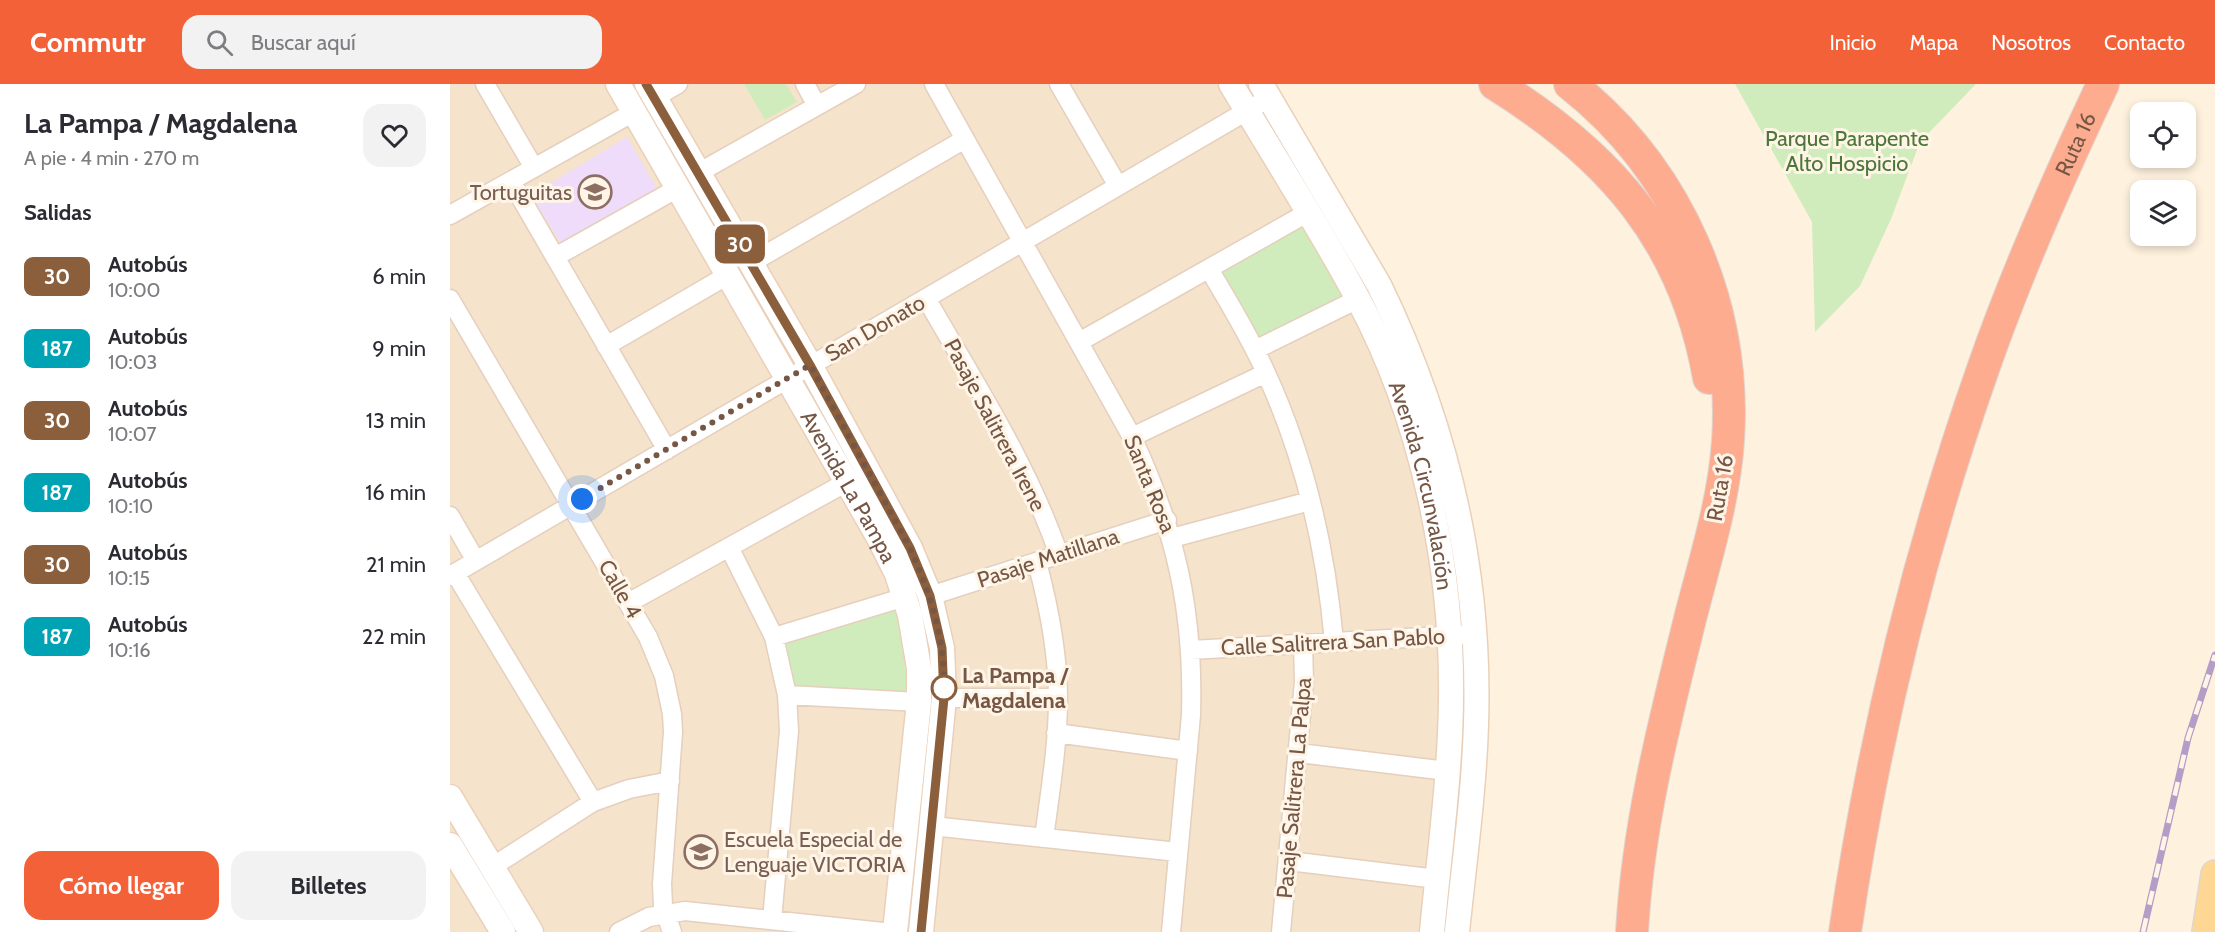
<!DOCTYPE html>
<html lang="es">
<head>
<meta charset="utf-8">
<style>
  :root { --surface:#fff; --page:#f2f2f3; --text:#2b2b33; --muted:#7c7c81; --accent:#f36139 }
  body { margin:0; font-family:Cabin,sans-serif; background:var(--page); color:var(--text); height:100vh; display:flex; flex-direction:column; font-size:22px; white-space:nowrap }
  * { box-sizing:border-box; margin:0 }
  p { font-size:20px; color:var(--muted) }
  .icon { flex:none; width:33px; height:33px; fill:none; stroke:currentColor; stroke-width:2; stroke-linecap:round; stroke-linejoin:round }
  .map { position:relative; flex:1; overflow:hidden }
  .panel { display:flex; flex-direction:column; background:var(--surface); width:450px }
  .panel>* { flex:none }
  .badge { padding:0 12px; border-radius:9px; font-size:21px; line-height:39px }
  .tools { position:absolute; left:1680px; top:18px; display:grid; gap:12px }
  .tools a { display:grid; place-items:center; width:66px; height:66px; border-radius:12px; background:var(--surface); box-shadow:0 3px 9px #0003; font-size:30px }
  .you { position:absolute; width:30px; height:30px; margin:-15px; border:4px solid #fff; border-radius:50%; background:#1a73e8; box-shadow:0 0 0 9px #1a73e833 }
  .map>.badge { position:absolute; translate:-50% -50%; box-shadow:0 0 0 3px #fff }
  h2 { padding:0 24px; font-size:22px; line-height:54px }
  .round { display:grid; place-items:center; flex:none; width:63px; height:63px; border-radius:18px; background:var(--page) }
  .head { display:flex; align-items:center; justify-content:space-between; height:102px; padding:0 24px }
  h1 { font-size:28px; font-weight:700; line-height:45px }
  .button { display:flex; gap:12px; margin-top:auto; padding:12px 24px }
  .button a { flex:1; height:69px; border-radius:18px; background:var(--accent); color:#fff; font-size:24px; font-weight:700; line-height:69px; text-align:center }
  .button a+a { background:var(--page); color:var(--text) }
  ul { padding:0; list-style:none }
  li { display:flex; align-items:center; gap:18px; height:72px; padding:0 24px }
  li div { flex:1 }
  li b { display:block; font-size:22px }
  li em { font-style:normal }
  li .badge { min-width:66px; font-weight:700; text-align:center }
  header { display:flex; align-items:center; gap:36px; box-sizing:border-box; height:84px; padding:0 30px; background:var(--accent); color:#fff }
  header strong { font-size:28px }
  nav { display:flex; gap:33px; margin-inline-start:auto; font-size:21px }
  .search { width:420px; height:54px; background:var(--page); display:flex; align-items:center; gap:15px; box-sizing:border-box; padding:0 21px; border-radius:18px; color:var(--muted); font-size:22px }
  main { display:flex; flex:1; min-height:0 }
  .map>svg:first-child { display:block }
</style>
</head>
<body>
<header>
<strong>Commutr</strong>
<div class="search"><svg class="icon" aria-label="search" viewBox="0 0 24 24"><circle cx="10" cy="10" r="6"/><path d="M15 15l6 6"/></svg>Buscar aquí</div>
<nav><a>Inicio</a><a>Mapa</a><a>Nosotros</a><a>Contacto</a></nav>
</header>
<main>
<section class="panel">
<div class="head"><div><h1>La Pampa / Magdalena</h1><p>A pie · 4 min · 270 m</p></div><a class="round"><svg class="icon" aria-label="heart" viewBox="0 0 24 24"><path d="M12 20l-8-8c-3-5 5-10 8-4 3-6 11-1 8 4z"/></svg></a></div>
<h2>Salidas</h2>
<ul>
<li><span class="badge" style="background:#8b5e3c;color:#fff">30</span><div><b>Autobús</b><p>10:00</p></div><em>6 min</em></li>
<li><span class="badge" style="background:#00a3b4;color:#fff">187</span><div><b>Autobús</b><p>10:03</p></div><em>9 min</em></li>
<li><span class="badge" style="background:#8b5e3c;color:#fff">30</span><div><b>Autobús</b><p>10:07</p></div><em>13 min</em></li>
<li><span class="badge" style="background:#00a3b4;color:#fff">187</span><div><b>Autobús</b><p>10:10</p></div><em>16 min</em></li>
<li><span class="badge" style="background:#8b5e3c;color:#fff">30</span><div><b>Autobús</b><p>10:15</p></div><em>21 min</em></li>
<li><span class="badge" style="background:#00a3b4;color:#fff">187</span><div><b>Autobús</b><p>10:16</p></div><em>22 min</em></li>
</ul>
<div class="button"><a>Cómo llegar</a><a>Billetes</a></div>
</section>
<div class="map">
<svg width="1765" height="848" viewBox="0 0 1765 848">
  <rect width="100%" height="100%" fill="#fef2de"/>
  <path fill="#f6e3cc" d="M0 0H819L934 198 1030 553 1017 848H0Z"/>
  <path fill="#efdcfa" d="M177 53 208 106 113 163 81 111Z"/>
  <path fill="#d0ecbc" d="M294 0H336L347 18 315 36Z
    M1285 0H1526L1470 58 1441 135 1410 202 1365 248 1362 138Z
    M850 139 856 141 896 211 814 257 805 254 770 195 772 184Z
    M445 523 454 564 456 610 346 605 339 596 334 556Z"/>
  <g fill="none" stroke-linecap="round" stroke-linejoin="round">
    <defs>
      <path id="street" d="M35 0 84 84
        M355 0 367 22
        M484 0 682 353C726 447 744 527 741 631L721 848
        M609 0 668 102
        M204 14 228 0
        M248 89 406 0
        M61 97 217 366
        M0 131 184 28
        M105 173 228 104
        M301 179 515 55
        M759 185C779 219 800 253 816 289 855 374 876 465 884 558
        M476 214C524 298 577 379 609 471
        M0 215 198 553 214 592 222 630 223 648 212 800 213 822 222 848
        M629 258 857 129
        M156 262 278 191
        M805 266 908 215
        M682 353 816 289
        M0 432 26 477
        M722 454 860 417
        M279 463 324 553 337 611 339 647 322 836
        M587 478C599 523 608 569 608 615 608 661 600 708 594 754
        M5 489 143 718
        M0 492 819 14
        M480 512 717 436
        M178 519 397 398
        M324 553 455 513
        M741 566 1011 551
        M337 611 469 618
        M494 614H608
        M606 649 738 667
        M849 669 997 687
        M482 742 728 768
        M839 777 987 795
        M42 783 143 718 179 705 220 697
        M169 848 199 833 235 827 433 848
        M831 848 854 598 853 560"/>
      <g id="secondary">
        <path id="s1" d="M168 0 429 454 447 490 460 531 469 584V618L445 848"/>
        <path d="M197 0 360 281 460 464 480 512 492 564 494 614 471 848"/>
        <path id="s2" d="M781 0C823 71 869 142 908 215 972 334 1003 482 1001 617 1000 694 989 772 982 848"/>
        <path d="M811 0 929 201C996 339 1031 486 1026 640 1024 709 1014 779 1007 848"/>
        <path d="M0 713 81 848"/>
        <path d="M0 761 53 848"/>
      </g>
      <path id="primary" d="M1756 848 1765 790"/>
      <g id="highway">
        <path d="M1045 0C1161 72 1235 157 1259 294"/>
        <path d="M1120 0C1228 85 1287 220 1278 357 1274 417 1255 476 1240 535 1214 640 1188 740 1182 848"/>
        <path id="s3" d="M1395 848C1423 657 1469 467 1533 285 1567 187 1609 93 1653 0"/>
      </g>
    </defs>
    <use href="#street" stroke="#e5cfbd" stroke-width="21"/>
    <use href="#secondary" stroke="#ead0b9" stroke-width="27"/>
    <use href="#primary" stroke="#ded6d2" stroke-width="30"/>
    <use href="#highway" stroke="#ded6d2" stroke-width="34"/>
    <use href="#street" stroke="#fff" stroke-width="18"/>
    <use href="#secondary" stroke="#fff" stroke-width="24"/>
    <use href="#primary" stroke="#ffd795" stroke-width="27"/>
    <use href="#highway" stroke="#feac90" stroke-width="32"/>
    <defs>
      <path id="rail" d="M1693 848 1738 654 1765 571"/>
    </defs>
    <use href="#rail" stroke="#b49dc7" stroke-width="7"/>
    <use href="#rail" stroke="#fff5e7" stroke-width="4.5" stroke-dasharray="14" stroke-linecap="butt"/>
  </g>
  <g fill="none" stroke-linecap="round" stroke-linejoin="round">
    <defs>
      <path id="line" d="M196 0 360 281 460 464 480 512 492 564 494 614 471 848"/>
    </defs>
    <use href="#line" stroke="#fff" stroke-width="14"/>
    <use href="#line" stroke="#8b5e3c" stroke-width="9"/>
    <path stroke="#765645" stroke-width="6" stroke-dasharray="0 10.8" d="M132 415 360 281 460 464C480 509 495 554 494 604"/>
  </g>
  <defs>
    <symbol id="school-ring" viewBox="-11 -11 22 22"><circle r="9.5" fill="#fff5e7" stroke="#8d6e63" stroke-width="1.5"/><path d="M0-5L7-2L0 1L-7-2ZM-4 1L0 2.5L4 1V4Q0 6-4 4Z" fill="#8d6e63"/></symbol>
  </defs>
  <g fill-rule="evenodd">
    <use href="#school-ring" x="126" y="89" width="38" height="38"/>
    <use href="#school-ring" x="232" y="749" width="38" height="38"/>
  </g>
  <circle fill="#fff" stroke="#8b5e3c" stroke-width="3" cx="494" cy="604" r="12"/>
  <g text-anchor="middle" dominant-baseline="central" stroke-width="6" stroke-linejoin="round" paint-order="stroke">
    <g font-size="22" fill="#4c7739" stroke="#fff5e7">
      <text x="1397" y="54">Parque Parapente<tspan x="1397" dy="25">Alto Hospicio</tspan></text>
    </g>
    <g font-size="22" fill="#765645" stroke="#fff5e7">
      <text stroke="none"><textPath href="#s3" startOffset="824">Ruta 16</textPath></text>
      <text transform="translate(425 244) rotate(-30)">San Donato</text>
      <text transform="translate(545 341) rotate(62)">Pasaje Salitrera Irene</text>
      <text transform="translate(700 400) rotate(68)">Santa Rosa</text>
      <text stroke="none"><textPath href="#s1" startOffset="464">Avenida La Pampa</textPath></text>
      <text stroke="none"><textPath href="#s2" startOffset="448">Avenida Circunvalación</textPath></text>
      <text transform="translate(1270 404) rotate(-80)">Ruta 16</text>
      <text transform="translate(598 474) rotate(-18)">Pasaje Matillana</text>
      <text transform="translate(170 505) rotate(60)">Calle 4</text>
      <text transform="translate(883 558) rotate(-3)">Calle Salitrera San Pablo</text>
      <text transform="translate(844 704) rotate(-85)">Pasaje Salitrera La Palpa</text>
    </g>
    <g font-size="22" fill="#785e54" stroke="#fff5e7" text-anchor="end">
      <text x="122" y="108">Tortuguitas</text>
      <text x="274" y="755" text-anchor="start">Escuela Especial de<tspan x="274" dy="25">Lenguaje VICTORIA</tspan></text>
    </g>
    <g font-size="22" font-weight="bold" fill="#765645" stroke="#fff5e7" text-anchor="start">
      <text x="512" y="591">La Pampa /<tspan x="512" dy="25">Magdalena</tspan></text>
    </g>
  </g>
</svg>
<div class="tools">
<a><svg class="icon" aria-label="locate" viewBox="0 0 24 24"><circle cx="12" cy="12" r="6"/><path d="M12 2v4M12 18v4M2 12h4M18 12h4"/></svg></a>
<a><svg class="icon" aria-label="layers" viewBox="0 0 24 24"><path d="M12 4l9 5-9 5-9-5zM3 14l9 5 9-5"/></svg></a>
</div>
<div class="you" style="left:132px;top:415px"></div>
<b class="badge" style="left:290px;top:160px;background:#8b5e3c;color:#fff">30</b>
</div>
</main>
</body>
</html>
